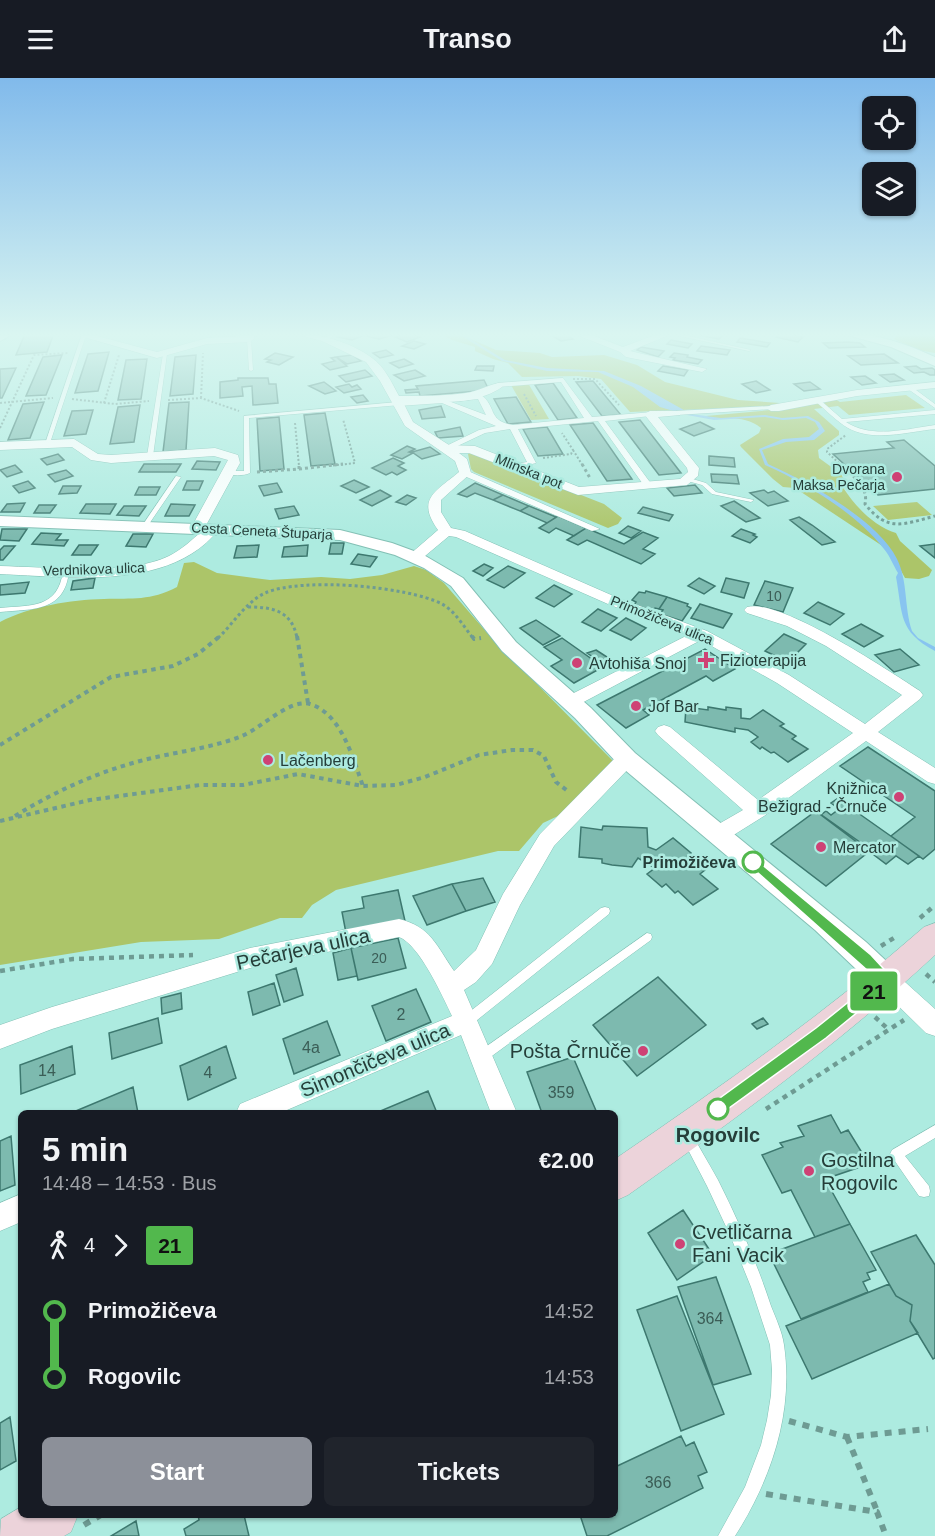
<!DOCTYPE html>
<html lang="en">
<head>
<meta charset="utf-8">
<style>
  :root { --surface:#171b24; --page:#20242c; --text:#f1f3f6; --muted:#9ea1a6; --accent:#8c9099 }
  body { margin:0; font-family:Arial,sans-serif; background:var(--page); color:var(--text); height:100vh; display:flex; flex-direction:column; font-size:22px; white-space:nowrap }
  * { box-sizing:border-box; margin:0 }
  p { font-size:20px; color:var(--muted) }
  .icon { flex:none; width:33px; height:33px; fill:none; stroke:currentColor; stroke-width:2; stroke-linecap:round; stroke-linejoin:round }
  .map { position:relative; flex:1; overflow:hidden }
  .panel { position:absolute; left:18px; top:1032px; width:600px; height:408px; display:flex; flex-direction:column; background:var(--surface); border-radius:9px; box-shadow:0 2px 4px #0004 }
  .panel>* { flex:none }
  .badge { padding:0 12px; border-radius:4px; font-size:21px; line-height:39px }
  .tools { position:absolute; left:862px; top:18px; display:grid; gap:12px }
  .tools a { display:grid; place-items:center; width:54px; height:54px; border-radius:9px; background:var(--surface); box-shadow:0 2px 4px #0004; font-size:30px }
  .map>.badge { position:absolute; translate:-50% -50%; box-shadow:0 0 0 3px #fff }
  .legs { display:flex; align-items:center; gap:9px; height:66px; padding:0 24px; font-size:20px }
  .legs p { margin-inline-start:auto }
  .headline { display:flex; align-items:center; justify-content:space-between; height:102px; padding:0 24px }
  h1 { font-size:33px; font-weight:700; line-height:45px }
  .action { display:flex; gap:12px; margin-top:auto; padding:12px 24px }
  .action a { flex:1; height:69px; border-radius:9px; background:var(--accent); color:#fff; font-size:24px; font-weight:700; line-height:69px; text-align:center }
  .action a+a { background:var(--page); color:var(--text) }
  ul { padding:0 24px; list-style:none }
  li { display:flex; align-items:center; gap:21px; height:66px; font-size:22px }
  li i { display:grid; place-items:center; width:9px; height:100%; margin:0 8px; background:currentColor }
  li i::after { content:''; width:15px; height:15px; margin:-8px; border:4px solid; border-radius:50%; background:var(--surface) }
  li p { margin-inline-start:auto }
  li:first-child i { background:linear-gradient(#0000 50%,currentColor 0) }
  li:last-child i { background:linear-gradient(currentColor 50%,#0000 0) }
  header { display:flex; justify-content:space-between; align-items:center; height:78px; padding:0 24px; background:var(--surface); font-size:27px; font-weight:700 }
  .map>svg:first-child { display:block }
</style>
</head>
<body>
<header><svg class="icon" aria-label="menu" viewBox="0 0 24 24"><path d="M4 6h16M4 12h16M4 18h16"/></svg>Transo<svg class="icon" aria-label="share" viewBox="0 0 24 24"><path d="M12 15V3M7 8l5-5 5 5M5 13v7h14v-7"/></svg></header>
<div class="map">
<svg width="935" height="1458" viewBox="0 0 935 1458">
  <rect width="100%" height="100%" fill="#adebe0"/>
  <path fill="#acc569" d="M439 255H465L464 258 496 272 540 275 552 279 604 277 637 287 665 304 738 322 780 325 785 328 630 334 601 301 578 298 522 299 508 285 493 281 475 273V269L452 262Z
    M900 255H935V275L918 272 894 261Z
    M528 305 549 341 531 342 511 307Z
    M906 317 925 330 849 337 838 328 814 331 839 353V357L818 372 819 380 841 396 846 406 844 411C856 429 875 449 896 455L900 463 932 492 929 498 919 501 905 500 890 473 795 410 783 409 773 401 741 369 740 367 759 355 761 350C747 338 729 340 711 341L706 338 793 330 835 321 840 324Z
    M472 374 604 426 622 440 618 446 608 450 474 394 471 391 468 376Z
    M917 424 932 437 888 442 873 428Z
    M194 484 217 495 270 502 321 499 350 501 382 497 414 488 426 492 444 505 495 564 613 683 558 738 543 745 519 773H498L336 812 312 827 302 840H280L219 861 141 864 0 887V544C31 528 70 522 104 521 133 520 150 523 177 509L184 485Z"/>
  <path fill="#88c4f0" d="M457 255H461L505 282 547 290 604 293 641 308 691 336 721 340 765 337 782 340 808 338 819 344 825 353 814 362 786 364 762 372 768 386C806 403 878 442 897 481 908 503 904 529 912 553L918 560 935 569V573C898 553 903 537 896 499L898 495C893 487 890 478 884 471 856 435 806 405 765 387L759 371 783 361 809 359 819 351 815 344 806 340 783 342 765 339 714 342 687 337 660 329 633 309 598 294 547 293 502 283Z"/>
  <path fill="#7dbaaf" stroke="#3d786f" stroke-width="1.5" d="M54 255 47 274 16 277 25 256Z
    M346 255H363L367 256 352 262 338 259Z
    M371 255 378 256H396L379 261 366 258Z
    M410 255 420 259 407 264 395 259Z
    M564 255 573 261 561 263 551 257Z
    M700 255H713L723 257 719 261 698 257Z
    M781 255H786L803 259 798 264 776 259Z
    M740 260 770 265 767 269 737 264Z
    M671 262 692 266 688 270 667 266Z
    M414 263 425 266 414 271 402 268Z
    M848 264 860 265 865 269 829 270 823 265Z
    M701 268 730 272 727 277 697 273Z
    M641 269 664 273 658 279 637 272Z
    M386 272 393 277 380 280 373 275Z
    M109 274 98 313 75 315 88 276Z
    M275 275 293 279 279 287 267 284 271 282 265 281Z
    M674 275 688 277 687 279 702 282 698 286 673 282 675 280 670 279Z
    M884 276 898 285 861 287 848 278Z
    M62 277 46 317 26 318 43 279Z
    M196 277 193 316 170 318 175 279Z
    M352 277 361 283 347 286 336 279Z
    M336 279 347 288 330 292 322 286 335 283 331 280Z
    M147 281 141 321 118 322 126 282Z
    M404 281 413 286 399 290 390 285Z
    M477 288H494L493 293 475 292Z
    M663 288 688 292 684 298 658 293Z
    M916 288 921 291 932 290 935 292V297H930L924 294 914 295 905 289Z
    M16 290 2 320H0V291Z
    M365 292 372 298 346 304 339 298Z
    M415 292 425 298 404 303 394 297Z
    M894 296 904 302 890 304 880 297Z
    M865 298 876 305 862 307 851 299Z
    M238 300H268L269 306H276L278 325 253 327 252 308 242 309 243 318 220 320V304L238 302Z
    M484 302 489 312 420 318 419 314 406 315 405 312 418 311 416 308Z
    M593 303 621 337 602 338 576 304Z
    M756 303 770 312 756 315 742 306Z
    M324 304 336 313 325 316 309 308Z
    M810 304 820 311 804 313 794 306Z
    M553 305 577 340 558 342 535 307Z
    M349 306 352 309 357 307 361 311 344 315 336 309Z
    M363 317 368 323 357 325 351 319Z
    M516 319 531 344 508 346 494 321Z
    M44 324 30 360 8 362 23 326Z
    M189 324 186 372 163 374 169 325Z
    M140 327 134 364 110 366 118 329Z
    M441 328 445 339 422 341 419 332Z
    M93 332 86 356 64 358 72 333Z
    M325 335 335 386 311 388 304 337Z
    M279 339 284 391 260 393 257 341Z
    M640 342 681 395 659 397 619 344Z
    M700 344 714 351 694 358 680 351Z
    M593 345 632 401 607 403 570 347Z
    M460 349 463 358 438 360 435 354Z
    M547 349 563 376 538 378 523 351Z
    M904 362 935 388V411L878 417 833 376 894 370 887 364Z
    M407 368 415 371 409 374 413 375 402 381 391 377Z
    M430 369 440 376 422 381 412 374Z
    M58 376 64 382 47 387 41 381Z
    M709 378 734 380 735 389 709 387Z
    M393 380 404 385 398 388 406 392 397 397 392 394 386 397 372 390Z
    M197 383 220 384 216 392 192 391Z
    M144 386H181L176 394H139Z
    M15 387 22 394 7 399 0 392Z
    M66 392 73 398 55 404 48 397Z
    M711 396 737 397 739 406 712 404Z
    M354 402 369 409 356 415 341 408Z
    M28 403 35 410 19 415 13 408Z
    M187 403H203L199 412H183Z
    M277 405 282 414 264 418 259 408Z
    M475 405 503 417 493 422 475 415 467 419 458 416Z
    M695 407 702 415 674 418 667 410Z
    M63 408H81L77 415 59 416Z
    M139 409H160L156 417H135Z
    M380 412 391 418 372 428 360 422Z
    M764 412 768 415 774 413 788 423 768 428 750 415Z
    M407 417 416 420 406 427 396 424Z
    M503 417 529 428 520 433 493 422Z
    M734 423 760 440 746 444 721 428Z
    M25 425 20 434H1L7 426Z
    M86 426H116L110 436 80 435Z
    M171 426 195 427 189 438H165Z
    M39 427H56L50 435H34Z
    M124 428H146L139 438 117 437Z
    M294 428 299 437 279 441 275 431Z
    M529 428 556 439 547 445 520 433Z
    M643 429 673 437 669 443 638 435Z
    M558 438 586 450 574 458 556 450 549 455 539 450Z
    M799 439 812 447 835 464 822 467 790 442Z
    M628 448 641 453 631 460 619 455Z
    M586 450 624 466 643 454 658 460 643 471 655 476 641 486 587 462 578 467 567 462Z
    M2 451H27L19 463 0 462Z
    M741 451 755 456 753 457 757 459 750 465 732 458Z
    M41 455 61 456 56 462H68L64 468 32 466Z
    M133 456H153L146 469 126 468Z
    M331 465H344L342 476H329Z
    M935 466V480L920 468Z
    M79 467H98L91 477H72Z
    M259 467 257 479 234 480 237 468Z
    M308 467 307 478 282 479 284 469Z
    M4 468H15L3 482H0V472Z
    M358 476 377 479 370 489 351 486Z
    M484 486 493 490 483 498 473 493Z
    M508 488 525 495 504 510 487 502Z
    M95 500 93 510 71 512 73 503Z
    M699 500 715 508 704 516 688 508Z
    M726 500 749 505 744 520 721 514Z
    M765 503 793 510 783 534 754 527Z
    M29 504 25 515 0 517V507Z
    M554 507 572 516 554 529 536 520Z
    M646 513 667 519 659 531 655 530 652 533 634 527 636 524 632 522 639 514 645 515Z
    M667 519 688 526 687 528 691 530 682 543 660 536 663 532 659 531Z
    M818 524 844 536 830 547 804 535Z
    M700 526 732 536 723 550 691 540Z
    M598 531 617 540 601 553 582 544Z
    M626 540 646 550 631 562 610 552Z
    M536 542 560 558 543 567 520 550Z
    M861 546 883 558 864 569 842 556Z
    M784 556 806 566 788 584 765 573Z
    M562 560 603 589 574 605 551 588 562 582 544 569Z
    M705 571 735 591 713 603 706 598 643 632 649 637 626 650 597 627Z
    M900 571 919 587 894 594 875 577Z
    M596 572 610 581 602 585 587 575Z
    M686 629 708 632V629L726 632V629L741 631V640L750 641 763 632 784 646 780 648 796 658 792 661 808 671 788 684 774 674 771 675 762 669 760 671 751 664 758 659 748 652 735 650V654L685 644Z
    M868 669 935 713V771L923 781 891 758 915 739 840 688Z
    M837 721 851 730 919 778 908 786 896 778 886 786 821 737 826 733 831 737 839 731 831 725Z
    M816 733 871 772 826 808 771 766Z
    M603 748 647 750 648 769 656 772 673 760 691 775 687 778 705 792 700 796 718 811 693 827 678 813 675 815 666 806 662 809 647 796 655 790 638 780 632 789 612 787 602 785V781L579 779 581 749 602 752Z
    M483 800 495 824 466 833 452 806Z
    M452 806 466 833 427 847 413 818Z
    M398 812 405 843 346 855 342 834 364 830 362 819Z
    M398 860 406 890 358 902 351 870Z
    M351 870 357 898 338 902 333 875Z
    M296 890 303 917 284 924 276 897Z
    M658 899 706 947 637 998 593 947Z
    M274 905 280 927 253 937 248 914Z
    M416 911 431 944 386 963 372 928Z
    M181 915 182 931 162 936 161 920Z
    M158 940 162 965 112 981 109 955Z
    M763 940 768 946 757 951 752 946Z
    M327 943 340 977 294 996 283 961Z
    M72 968 75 996 21 1016 20 987Z
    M226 968 236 1000 188 1022 180 988Z
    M573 979 597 1035H542L527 994Z
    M133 1009 138 1035H71Z
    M428 1013 437 1035H378V1034Z
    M831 1037 841 1055 848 1052 869 1086 825 1101 850 1146 815 1159 791 1112 782 1115 762 1077 783 1069 780 1065 804 1058 798 1048Z
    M11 1058 15 1107 0 1113V1063Z
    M683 1132 713 1177 677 1202 648 1155Z
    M850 1146 876 1192 867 1195 870 1201 863 1204 868 1214 801 1241 769 1176Z
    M916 1157 935 1187V1280L933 1281 910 1243 912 1227 896 1218 871 1174Z
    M716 1199 751 1296 713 1307 678 1209Z
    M889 1206 896 1218 912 1227 910 1243 918 1255 812 1301 786 1248Z
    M677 1218 724 1336 681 1353 637 1232Z
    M10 1339 16 1383 0 1392V1345Z
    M681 1358 686 1368 694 1364 707 1394 698 1398 703 1410 607 1458H587L580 1437H615V1389Z
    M198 1437H244L249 1458H186L184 1451 199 1442Z
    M136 1443 139 1458H111Z"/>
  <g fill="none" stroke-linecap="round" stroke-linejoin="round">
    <defs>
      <path id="service" d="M333 255H338L327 262 323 261Z
        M666 255H675L751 272 749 273Z
        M82 256 86 257 50 365 45 366Z
        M249 260 251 261 253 292 251 293 249 292 247 261Z
        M165 275 167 276 153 378 150 380 147 378 163 276Z
        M908 309H912L935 326V330L908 311Z
        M815 321H819L842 341 935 332V336L846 344C872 361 906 351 935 347V351C907 354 874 364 848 350 836 343 826 332 815 323Z
        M398 324 401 326 400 327 249 340 250 395C244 398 231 398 225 395L228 393H244V338Z
        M771 328 773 329V331L676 337 673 335 676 333Z
        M176 398 181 399 147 449H143L142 448Z
        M686 399 706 405 716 414 754 422 751 424 712 416 702 407 684 402 683 401Z
        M66 491 69 493C65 534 33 531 0 534V530C31 527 58 531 63 493Z
        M605 829 609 830 610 833 609 836 471 947 467 948 463 947 461 943 463 939 601 830Z
        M647 855 651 856 652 859 651 862 485 983 481 985 477 983 475 979 477 975Z
        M935 1047V1060L905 1078 929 1108 930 1113 929 1118 924 1119 919 1118 890 1076 892 1072Z
        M689 1056 693 1058C701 1073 710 1087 718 1102 738 1142 757 1185 771 1228 776 1241 782 1253 784 1267 794 1334 771 1402 735 1458H718L745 1409 761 1367 767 1342 771 1317 772 1292 770 1267 751 1209 730 1157 707 1108 683 1062 685 1058Z"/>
      <path id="pedestrian" d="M563 300 592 339 653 334 654 336 650 338 605 343 652 407 651 409H645L598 343 518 351 536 385 516 390V386L527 384 510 351 485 355 447 373 443 371 444 369 479 352 496 348 442 325 398 328 394 326 398 324 443 321 486 337 478 321 460 323 456 321 481 317C497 328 487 343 513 347L584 340 561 304 498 309 494 307 498 305Z
        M462 393H468L600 451 592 453 462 397Z"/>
      <path id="minor" d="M70 255H86L157 274 207 260 244 258V255H254V261L249 264 207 266 157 280Z
        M292 255C318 255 351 264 372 280 384 288 392 305 399 318 421 318 444 318 466 315 477 314 493 304 502 305V309C475 328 434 324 403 324L413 344 449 367 475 368 579 409 680 401 688 394 687 390 644 336 650 333H680V337L658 339 699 390 698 398 687 407 578 417 469 375H459L467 381 471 395 441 422V434L451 450 465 453 618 520 707 553 789 597 865 646 902 617 826 568 787 548 747 535 744 532 747 529C780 520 889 593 920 613L923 617 920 621 878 654 935 690V706L928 704 866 663 764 738 724 763 717 765 710 763 707 757 710 751 743 732 658 657 655 653 658 649 664 647 670 649 758 722 853 655 777 605 701 562 576 628H564L561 624 564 620 688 557 608 526 456 459 449 458 419 483H409L407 480 409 477 438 452C416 421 435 414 459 394L455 383 405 348 380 303 366 284 322 263Z
        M572 255H586L623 269 660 255H674L630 273 707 291 702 294 626 279 620 274Z
        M935 304V310L857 318 779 333H771L766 330 771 327 857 312Z
        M74 361 98 376 111 377 215 370 238 377 240 385 204 451 212 447 219 451C171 513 70 499 0 496V488C45 489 129 498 169 478 181 472 192 462 202 453H193L191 450 228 382 214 378 111 385 91 382 72 369 0 372V364Z
        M627 673 634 675 636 680 634 685 554 768 520 827 492 886 476 904 464 912 517 1035H491L461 957 280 1035H236L240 1026 452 938C443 919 419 866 399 859L250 890 52 951 0 971V947L52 929 250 870 399 841C431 849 436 867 454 893L476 872 503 816 540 756 620 675Z
        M887 892 895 895 935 931V958L926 955 879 909 875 902 879 895Z
        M21 1116V1144L0 1153V1125Z"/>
      <path id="tertiary" d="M0 255H15L0 263Z
        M840 255C875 255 904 265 935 279V288L891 269Z
        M0 438 340 452 392 465 422 476 463 500 516 564 591 630 635 675 866 864 897 893 901 902 897 911 887 915 877 911 815 852 619 687 575 640 502 573 451 508 424 490 395 477 340 462 0 448Z"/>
      <path id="secondary" d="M935 845V877C839 966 734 1042 628 1117L615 1123V1081C722 1008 827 934 924 849Z
        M21 1429V1437H78L71 1454 64 1458H0L1 1441Z"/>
    </defs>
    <use href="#service" stroke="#83c0b5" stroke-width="1"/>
    <use href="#pedestrian" stroke="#83c0b5" stroke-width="1"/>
    <use href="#minor" stroke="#83c0b5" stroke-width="1"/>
    <use href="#tertiary" stroke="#83c0b5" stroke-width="2"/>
    <use href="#secondary" stroke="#83c0b5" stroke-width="1"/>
    <path stroke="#6e9b93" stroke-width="2" stroke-dasharray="2 2" stroke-linecap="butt" d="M573 301H595L619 327
      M524 316 536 338
      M201 320 203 275
      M72 321 115 326 149 323
      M168 322 201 320 239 333
      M0 325 53 320
      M104 325 119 277
      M295 345 299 388
      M0 350 34 277 68 275
      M573 372 583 388
      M543 380 571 376 573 372 562 355
      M329 388 355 385 343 341
      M842 388 827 374V371L846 357"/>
    <path stroke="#6e9b93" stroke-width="3" stroke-dasharray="3 3" stroke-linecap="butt" d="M582 386 590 400
      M840 386C852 398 869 408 865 426 888 455 904 446 935 438
      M299 391 343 386
      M257 394 299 391V386
      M248 529C271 529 292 532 297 560
      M218 560C233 546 246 524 265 515 301 499 407 508 442 526 455 533 464 549 473 560"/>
    <path stroke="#6e9b93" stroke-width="4" stroke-dasharray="4.5 4.5" stroke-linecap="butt" d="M297 558 308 625
      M472 558 474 561 481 560
      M0 667 111 599 173 588 198 576 220 558
      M15 738C54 714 95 695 140 683 173 674 209 671 242 658 260 651 290 620 310 626 342 636 353 681 363 708
      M0 743 90 722 200 707H243L298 696 363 708 396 707 425 699 479 677 512 672H533L544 678 556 704 569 714"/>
    <path stroke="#6e9b93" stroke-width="4.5" stroke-dasharray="5 5" stroke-linecap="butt" d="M920 840 935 827
      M881 868 897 858
      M0 893 73 881 193 877
      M926 896 935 904
      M875 939 889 952
      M766 1031 904 942"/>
    <path stroke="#6e9b93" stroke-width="6" stroke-dasharray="7 7" stroke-linecap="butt" d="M789 1343 847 1359 928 1351
      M847 1359 877 1433
      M766 1416 877 1434 886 1458
      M84 1447 101 1437"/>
    <use href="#service" fill="#fff" fill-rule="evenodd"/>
    <use href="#pedestrian" fill="#fff" fill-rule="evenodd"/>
    <use href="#minor" fill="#fff" fill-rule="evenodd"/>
    <use href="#tertiary" fill="#fff" fill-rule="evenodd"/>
    <use href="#secondary" fill="#ecd3da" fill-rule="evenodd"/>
  </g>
  <linearGradient id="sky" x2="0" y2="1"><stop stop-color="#81baeb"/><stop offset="0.56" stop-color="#daf6f1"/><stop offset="1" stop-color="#daf6f1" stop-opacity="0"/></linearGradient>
  <rect width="935" height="459" fill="url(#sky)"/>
  <path fill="#52b84d" stroke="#fff" stroke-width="1.5" d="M753 779 871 877 894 902 892 906 826 960 718 1038 713 1036 710 1031 713 1025 816 950 877 901 749 787 747 784 749 780Z"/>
  <g fill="#ce4275" stroke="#adebe0" stroke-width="2">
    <circle cx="897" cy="399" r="6"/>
    <path d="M703 573h6v6h6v6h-6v6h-6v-6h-6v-6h6z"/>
    <circle cx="577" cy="585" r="6"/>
    <circle cx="636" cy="628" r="6"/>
    <circle cx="268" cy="682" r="6"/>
    <circle cx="899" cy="719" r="6"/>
    <circle cx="821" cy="769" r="6"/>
    <circle cx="643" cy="973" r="6"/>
    <circle cx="809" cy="1093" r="6"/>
    <circle cx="680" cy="1166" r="6"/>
  </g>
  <g fill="#fff" stroke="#52b84d" stroke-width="3">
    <circle cx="753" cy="784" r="10"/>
    <circle cx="718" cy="1031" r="10"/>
  </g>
  <g text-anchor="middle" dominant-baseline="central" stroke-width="5" stroke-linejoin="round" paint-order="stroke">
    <g font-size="14" fill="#253e39" stroke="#adebe0" text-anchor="end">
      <text x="885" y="391">Dvorana<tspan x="885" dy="16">Maksa Pečarja</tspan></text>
    </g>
    <g font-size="14" fill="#253e39" stroke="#adebe0">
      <text transform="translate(529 393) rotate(22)">Mlinska pot</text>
      <text transform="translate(262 453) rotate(3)">Cesta Ceneta Štuparja</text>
      <text transform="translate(94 491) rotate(-2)">Verdnikova ulica</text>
      <text transform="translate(662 542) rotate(22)">Primožičeva ulica</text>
    </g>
    <g font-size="14" fill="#3b5d56">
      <text x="774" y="518">10</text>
      <text x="379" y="880">20</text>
    </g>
    <g font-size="16" fill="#253e39" stroke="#adebe0" text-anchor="start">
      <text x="720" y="582">Fizioterapija</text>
      <text x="589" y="585">Avtohiša Snoj</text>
      <text x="648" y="628">Jof Bar</text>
      <text x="280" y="682">Lačenberg</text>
      <text x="887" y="710" text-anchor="end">Knižnica<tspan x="887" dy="18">Bežigrad - Črnuče</tspan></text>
      <text x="833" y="769">Mercator</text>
    </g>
    <g font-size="16" font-weight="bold" fill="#253e39" stroke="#adebe0" text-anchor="end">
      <text x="736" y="784">Primožičeva</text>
    </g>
    <g font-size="16" fill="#3b5d56">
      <text x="401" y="936">2</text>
      <text x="311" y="969">4a</text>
      <text x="47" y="992">14</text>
      <text x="208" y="994">4</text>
      <text x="561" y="1014">359</text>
      <text x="710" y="1240">364</text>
      <text x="658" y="1404">366</text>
    </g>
    <g font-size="20" fill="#253e39" stroke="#adebe0">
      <text transform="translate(303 871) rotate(-12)">Pečarjeva ulica</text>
      <text transform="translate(375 982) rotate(-23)">Simončičeva ulica</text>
    </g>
    <g font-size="20" fill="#253e39" stroke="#adebe0" text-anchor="start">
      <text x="631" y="973" text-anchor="end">Pošta Črnuče</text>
      <text x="821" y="1082">Gostilna<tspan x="821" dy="23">Rogovilc</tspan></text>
      <text x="692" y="1154">Cvetličarna<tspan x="692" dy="23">Fani Vacik</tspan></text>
    </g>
    <g font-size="20" font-weight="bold" fill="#253e39" stroke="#adebe0">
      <text x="718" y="1057">Rogovilc</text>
    </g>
  </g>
</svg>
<div class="tools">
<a><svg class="icon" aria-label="locate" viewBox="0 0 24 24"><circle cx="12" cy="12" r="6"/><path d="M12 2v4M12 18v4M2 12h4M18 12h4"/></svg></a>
<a><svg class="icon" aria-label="layers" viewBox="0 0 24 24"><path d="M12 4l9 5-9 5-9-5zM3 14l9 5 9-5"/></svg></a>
</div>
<b class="badge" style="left:874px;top:913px;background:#52b84d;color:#111">21</b>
<section class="panel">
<div class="headline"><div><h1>5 min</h1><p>14:48 – 14:53 · Bus</p></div><b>€2.00</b></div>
<div class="legs"><svg class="icon" aria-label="walk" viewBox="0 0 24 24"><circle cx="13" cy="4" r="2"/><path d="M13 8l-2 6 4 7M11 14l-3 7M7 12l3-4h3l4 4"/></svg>4<svg class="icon" aria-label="forward" viewBox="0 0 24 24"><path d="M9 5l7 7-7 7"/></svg><b class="badge" style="background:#52b84d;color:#111">21</b></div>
<ul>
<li><i style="color:#52b84d"></i><b>Primožičeva</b><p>14:52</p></li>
<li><i style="color:#52b84d"></i><b>Rogovilc</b><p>14:53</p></li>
</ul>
<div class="action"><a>Start</a><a>Tickets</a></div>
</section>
</div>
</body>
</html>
